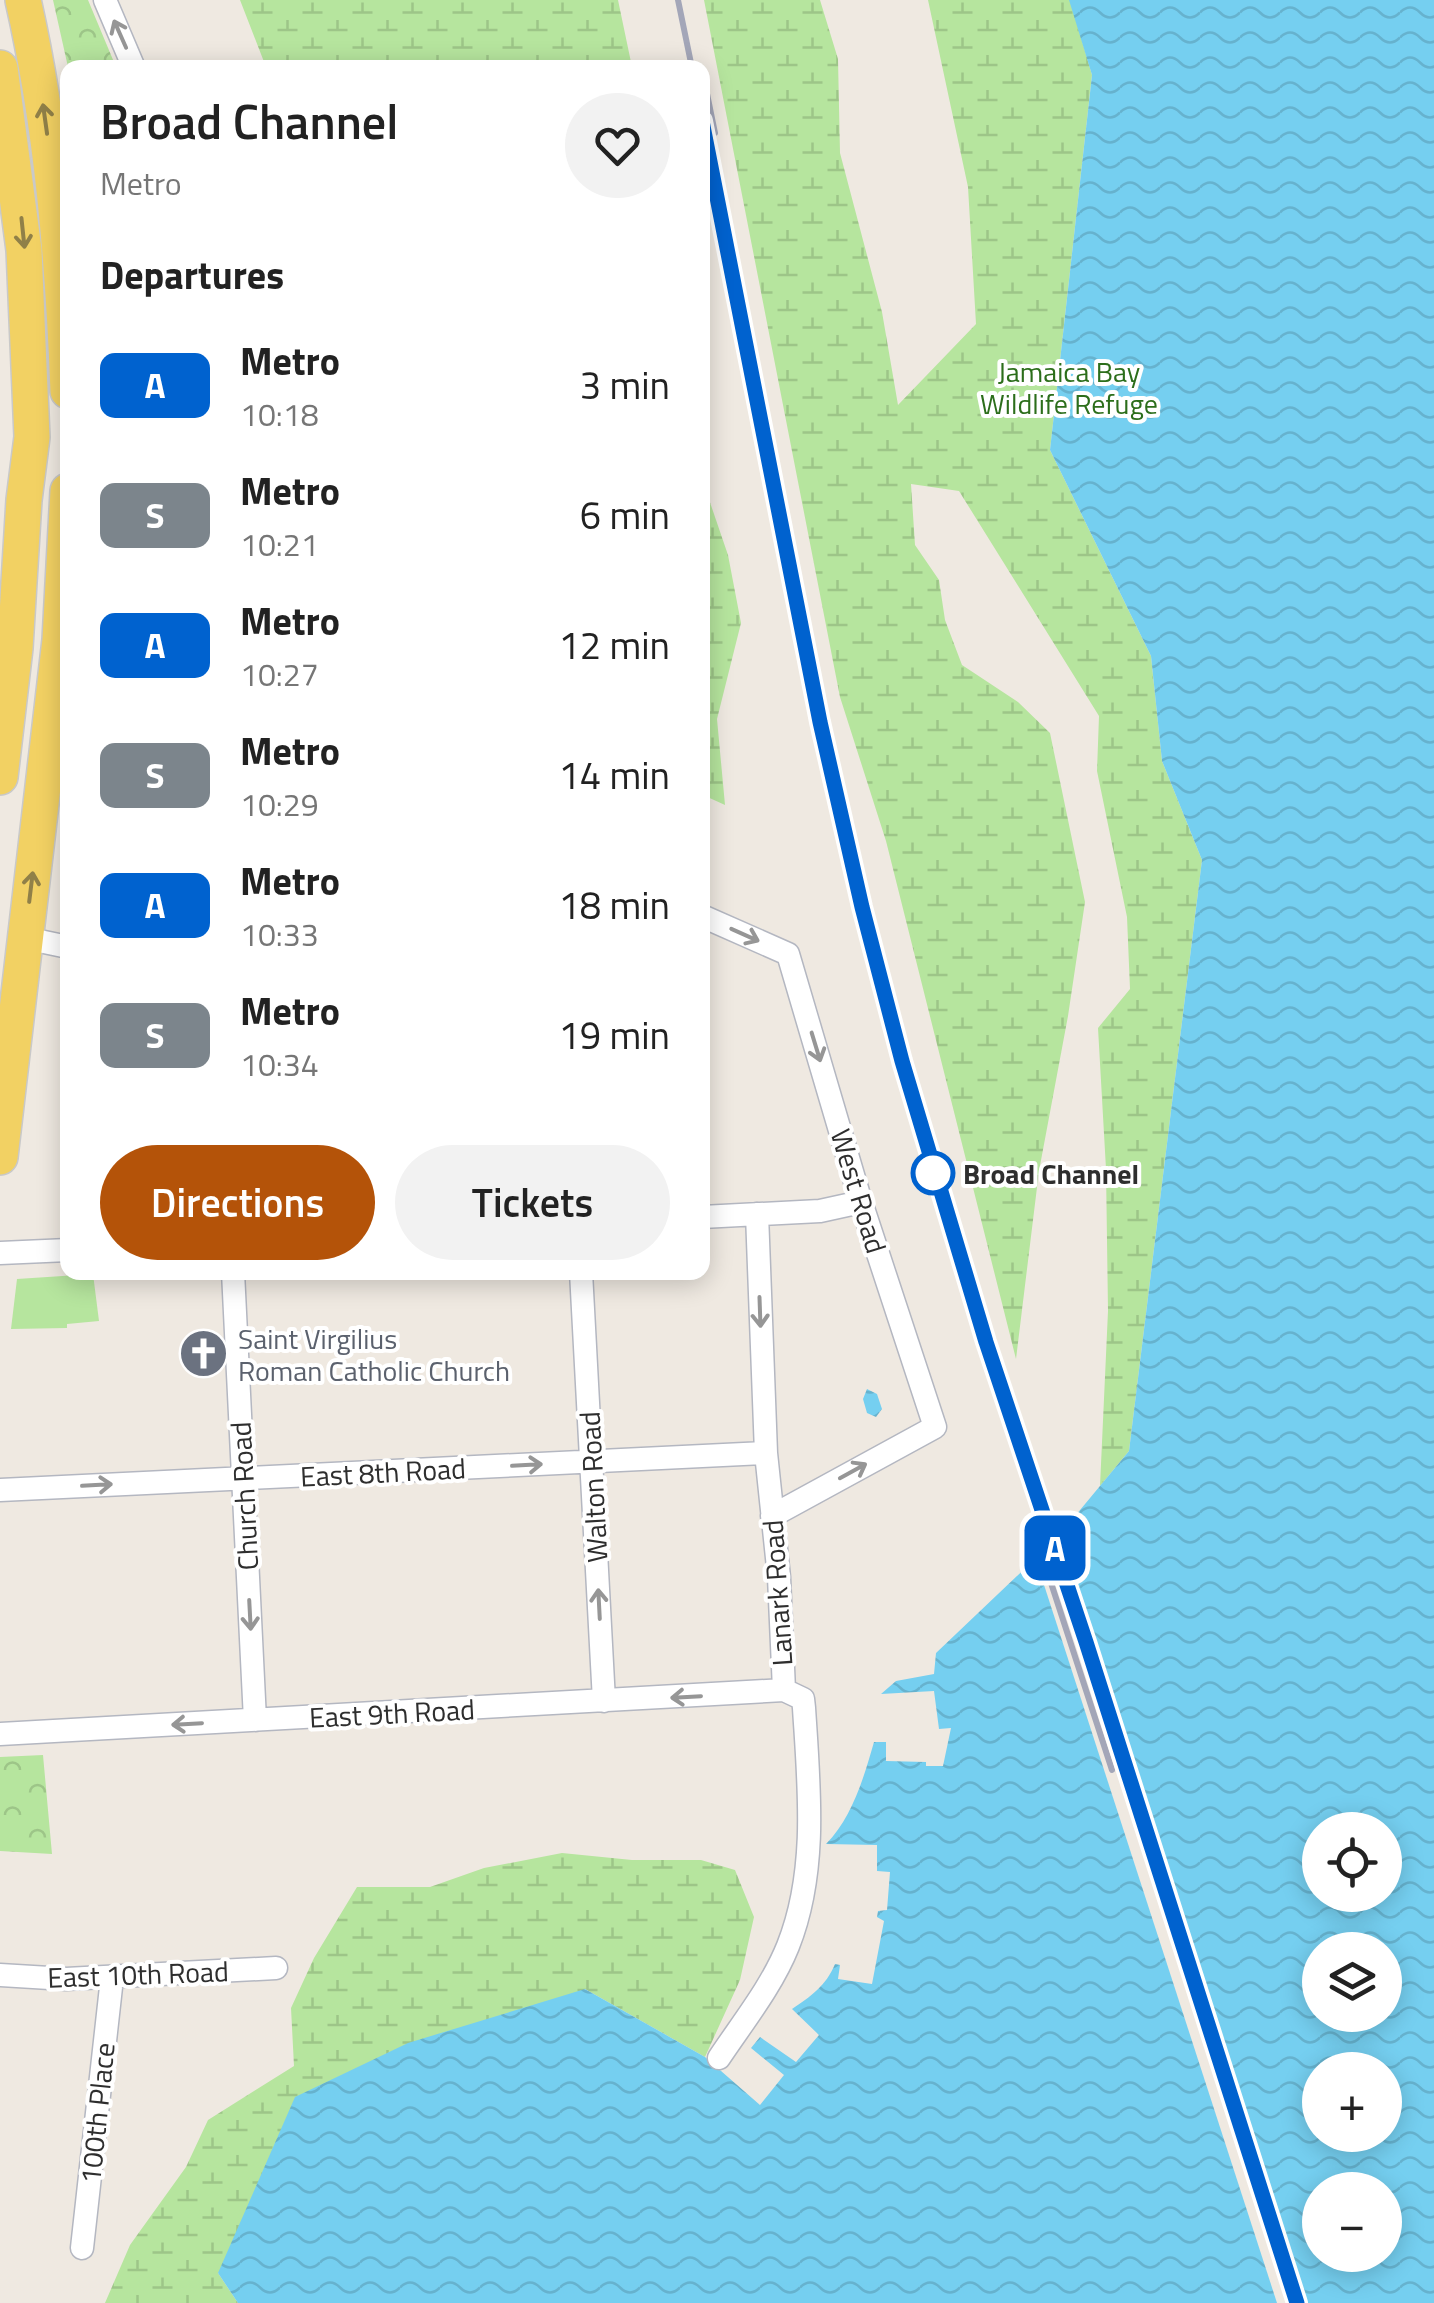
<!DOCTYPE html>
<html lang="en">
<head>
<meta charset="utf-8">
<style>
  :root { --surface:#fff; --page:#f2f2f2; --text:#222; --muted:#767676; --accent:#b45309 }
  body { margin:0; font-family:"Titillium Web",sans-serif; background:var(--page); color:var(--text); height:100vh; display:flex; flex-direction:column; font-size:38px; white-space:nowrap }
  * { box-sizing:border-box; margin:0 }
  p { font-size:32px; color:var(--muted) }
  .icon { flex:none; width:55px; height:55px; fill:none; stroke:currentColor; stroke-width:2; stroke-linecap:round; stroke-linejoin:round }
  .map { position:relative; flex:1; overflow:hidden }
  .side { position:absolute; left:60px; top:60px; width:650px; height:1220px; display:flex; flex-direction:column; background:var(--surface); border-radius:20px; box-shadow:0 5px 25px #0003 }
  .side>* { flex:none }
  .badge { padding:0 20px; border-radius:15px; font-size:35px; line-height:65px }
  .tools { position:absolute; left:1302px; top:1812px; display:grid; gap:20px }
  .tools a { display:grid; place-items:center; width:100px; height:100px; border-radius:50%; background:var(--surface); box-shadow:0 5px 25px #0003; font-size:50px }
  .map>.badge { position:absolute; translate:-50% -50%; box-shadow:0 0 0 5px #fff }
  h2 { padding:0 40px; font-size:38px; line-height:90px }
  .round { display:grid; place-items:center; flex:none; width:105px; height:105px; border-radius:52px; background:var(--page) }
  .head { display:flex; align-items:center; justify-content:space-between; height:170px; padding:0 40px }
  h1 { font-size:48px; font-weight:600; line-height:75px }
  .cta { display:flex; gap:20px; margin-top:auto; padding:20px 40px }
  .cta a { flex:1; height:115px; border-radius:60px; background:var(--accent); color:#fff; font-size:40px; font-weight:600; line-height:115px; text-align:center }
  .cta a+a { background:var(--page); color:var(--text) }
  ul { padding:0; list-style:none }
  li { display:flex; align-items:center; gap:30px; height:130px; padding:0 40px }
  li div { flex:1 }
  li b { display:block; font-size:38px }
  li em { font-style:normal }
  li .badge { min-width:110px; font-weight:700; text-align:center }
  .map>svg:first-child { display:block }
</style>
</head>
<body>
<div class="map">
<svg width="1434" height="2303" viewBox="0 0 1434 2303">
  <defs>
    <pattern id="forest-crowns" width="20" height="18" patternUnits="userSpaceOnUse" patternTransform="scale(2.5)"><rect width="20" height="18" fill="#b6e59e"/><path d="M2 6a3 3 0 1 1 6 0M12 15a3 3 0 1 1 6 0" fill="none" stroke="#9dc588"/></pattern>
    <pattern id="wetland-marsh" width="20" height="14" patternUnits="userSpaceOnUse" patternTransform="scale(2.5)"><rect width="20" height="14" fill="#b6e59e"/><path d="M1 5h8M5 5V1M11 12h8M15 12V8" fill="none" stroke="#9dc588"/></pattern>
    <pattern id="water-waves" width="16" height="10" patternUnits="userSpaceOnUse" patternTransform="scale(2.5)"><rect width="16" height="10" fill="#75cff0"/><path d="M0 5q4-4 8 0t8 0" fill="none" stroke="#66b2ce"/></pattern>
  </defs>
  <rect width="100%" height="100%" fill="#efe9e1"/>
  <path fill="#b6e59e" d="M93 1274 99 1321 67 1324V1328L11 1329 17 1279Z"/>
  <path fill="url(#forest-crowns)" d="M53 0H88L116 67H68Z
    M43 1755 52 1854 0 1851V1757Z"/>
  <path fill="url(#wetland-marsh)" d="M240 0H618L632 67H266Z
    M704 0H820L838 59 840 153 882 312 898 405 976 324 968 187 928 0H1070L1092 75 1050 450 1151 656 1162 761 1202 860 1129 1451 1100 1486 1108 1311 1106 1169 1098 1028 1130 989 1127 917 1097 771 1099 716 959 491 911 484 915 545 939 580 945 620 962 665 1018 702 1050 733 1085 902 1068 1016 1039 1171 1016 1359 886 841 840 697Z
    M702 479 728 555 741 623 717 719 725 805 703 795Z
    M562 1853 632 1860H701L735 1870 754 1917 740 1980 705 2057 585 1989 218 2273 238 2303H105L130 2245 186 2167 208 2120 294 2066 291 2008 314 1958 357 1887H430L484 1868Z"/>
  <path fill="url(#water-waves)" fill-rule="evenodd" d="M1069 0H1434V2303H238L218 2273 295 2097 408 2043 585 1989 705 2057 760 2105 784 2075 751 2048 760 2037 796 2062 819 2035 792 2009C810 1997 826 1986 835 1964L840 1965 838 1979 872 1984 884 1921 877 1917 878 1911 887 1910 890 1872 877 1871V1845L826 1844C852 1818 864 1777 874 1742H886V1761L926 1762V1766H943L951 1728 939 1729 934 1691 881 1694 896 1681 934 1674 936 1653 1056 1539 1129 1451 1202 860 1162 761 1151 656 1050 450 1092 75ZM1320 1830H1385V1895H1320ZM1320 1950H1385V2015H1320ZM1320 2070H1385V2135H1320ZM1320 2190H1385V2255H1320Z
    M867 1389 877 1394 882 1409 876 1417 867 1413 863 1399Z"/>
  <path fill="#efe9e1" d="M1056 1531 1307 2303H1277L1034 1554Z"/>
  <g fill="none" stroke-linecap="round" stroke-linejoin="round">
    <defs>
      <path id="minor" d="M105 0 134 68
        M702 916 788 954 861 1202 935 1427 772 1516
        M25 938 68 947
        M757 1214 766 1453 779 1577 784 1690
        M702 1217 820 1211 861 1202
        M0 1253 68 1250
        M233 1272 255 1720
        M581 1272 604 1701
        M0 1490 766 1453
        M0 1734 784 1690
        M0 1975 66 1979 276 1968
        M719 2058C743 2022 772 1986 788 1946 818 1871 809 1786 804 1708L803 1699 784 1690
        M82 2248 112 1978"/>
      <path id="primary" d="M23 0C52 128 63 260 68 391
        M0 68 24 250 32 437 24 500 15 648 0 777
        M0 1157 60 640 68 491"/>
    </defs>
    <use href="#minor" stroke="#b4b7c1" stroke-width="25"/>
    <use href="#primary" stroke="#c9c9c9" stroke-width="38"/>
    <use href="#minor" stroke="#fff" stroke-width="22"/>
    <use href="#primary" stroke="#f2d163" stroke-width="35"/>
    <path stroke="#a3a6b8" stroke-width="6" d="M678 0 692 68
      M702 69 715 133
      M702 121 820 722 862 907 902 1061 941 1202 995 1371 1086 1642 1297 2303
      M1039 1546 1112 1770"/>
  </g>
  <defs><path id="oneway-shaft" d="M-6 0H5M1.5-3L5.5 0L1.5 3" fill="none" stroke-width="1.6" stroke-linecap="round" stroke-linejoin="round" transform="scale(2.5)"/></defs>
  <g stroke="#969696">
    <use href="#oneway-shaft" transform="translate(120 34) rotate(-114)"/>
    <use href="#oneway-shaft" transform="translate(745 935) rotate(24)"/>
    <use href="#oneway-shaft" transform="translate(816 1047) rotate(73)"/>
    <use href="#oneway-shaft" transform="translate(760 1312) rotate(88)"/>
    <use href="#oneway-shaft" transform="translate(527 1465) rotate(-3)"/>
    <use href="#oneway-shaft" transform="translate(853 1471) rotate(-29)"/>
    <use href="#oneway-shaft" transform="translate(97 1485) rotate(-3)"/>
    <use href="#oneway-shaft" transform="translate(599 1604) rotate(-93)"/>
    <use href="#oneway-shaft" transform="translate(250 1615) rotate(87)"/>
    <use href="#oneway-shaft" transform="translate(686 1697) rotate(177)"/>
    <use href="#oneway-shaft" transform="translate(187 1724) rotate(177)"/>
  </g>
  <g stroke="#908048">
    <use href="#oneway-shaft" transform="translate(45 119) rotate(-98)"/>
    <use href="#oneway-shaft" transform="translate(23 233) rotate(84)"/>
    <use href="#oneway-shaft" transform="translate(31 887) rotate(-83)"/>
  </g>
  <g fill="none" stroke-linecap="round" stroke-linejoin="round">
    <defs>
      <path id="line" d="M702 121 820 722 862 907 902 1061 986 1342 1086 1642 1297 2303"/>
    </defs>
    <use href="#line" stroke="#fff" stroke-width="22"/>
    <use href="#line" stroke="#0062cf" stroke-width="15"/>
  </g>
  <defs>
    <symbol id="church-disc" viewBox="-11 -11 22 22"><circle r="9.5" fill="#6b7280" stroke="#fff"/><path d="M-1.2-6h2.4v3.5h3.3v2.4h-3.3V6h-2.4V-.1h-3.3v-2.4h3.3Z" fill="#fff"/></symbol>
  </defs>
  <g fill-rule="evenodd">
    <use href="#church-disc" x="176" y="1326" width="55" height="55"/>
  </g>
  <circle fill="#fff" stroke="#0062cf" stroke-width="5" cx="933" cy="1173" r="20"/>
  <g text-anchor="middle" dominant-baseline="central" stroke-width="8" stroke-linejoin="round" paint-order="stroke">
    <g font-size="28" fill="#2c6e1b" stroke="#fff">
      <text x="1069" y="371">Jamaica Bay<tspan x="1069" dy="32">Wildlife Refuge</tspan></text>
    </g>
    <g font-size="28" font-weight="bold" fill="#2e2e2e" stroke="#fff" text-anchor="start">
      <text x="963" y="1173">Broad Channel</text>
    </g>
    <g font-size="28" fill="#2e2e2e" stroke="#fff">
      <text transform="translate(859 1191) rotate(73)">West Road</text>
      <text transform="translate(383 1472) rotate(-3)">East 8th Road</text>
      <text transform="translate(593 1487) rotate(-93)">Walton Road</text>
      <text transform="translate(244 1496) rotate(-93)">Church Road</text>
      <text transform="translate(777 1593) rotate(-94)">Lanark Road</text>
      <text transform="translate(392 1713) rotate(-3)">East 9th Road</text>
      <text transform="translate(138 1974) rotate(-2)">East 10th Road</text>
      <text transform="translate(97 2113) rotate(-84)">100th Place</text>
    </g>
    <g font-size="28" fill="#5b616d" stroke="#fff" text-anchor="start">
      <text x="238" y="1338">Saint Virgilius<tspan x="238" dy="32">Roman Catholic Church</tspan></text>
    </g>
  </g>
</svg>
<div class="tools">
<a><svg class="icon" aria-label="locate" viewBox="0 0 24 24"><circle cx="12" cy="12" r="6"/><path d="M12 2v4M12 18v4M2 12h4M18 12h4"/></svg></a>
<a><svg class="icon" aria-label="layers" viewBox="0 0 24 24"><path d="M12 4l9 5-9 5-9-5zM3 14l9 5 9-5"/></svg></a>
<a>+</a>
<a>−</a>
</div>
<b class="badge" style="left:1055px;top:1548px;background:#0062cf;color:#fff">A</b>
<section class="side">
<div class="head"><div><h1>Broad Channel</h1><p>Metro</p></div><a class="round"><svg class="icon" aria-label="heart" viewBox="0 0 24 24"><path d="M12 20l-8-8c-3-5 5-10 8-4 3-6 11-1 8 4z"/></svg></a></div>
<h2>Departures</h2>
<ul>
<li><span class="badge" style="background:#0062cf;color:#fff">A</span><div><b>Metro</b><p>10:18</p></div><em>3 min</em></li>
<li><span class="badge" style="background:#7c858c;color:#fff">S</span><div><b>Metro</b><p>10:21</p></div><em>6 min</em></li>
<li><span class="badge" style="background:#0062cf;color:#fff">A</span><div><b>Metro</b><p>10:27</p></div><em>12 min</em></li>
<li><span class="badge" style="background:#7c858c;color:#fff">S</span><div><b>Metro</b><p>10:29</p></div><em>14 min</em></li>
<li><span class="badge" style="background:#0062cf;color:#fff">A</span><div><b>Metro</b><p>10:33</p></div><em>18 min</em></li>
<li><span class="badge" style="background:#7c858c;color:#fff">S</span><div><b>Metro</b><p>10:34</p></div><em>19 min</em></li>
</ul>
<div class="cta"><a>Directions</a><a>Tickets</a></div>
</section>
</div>
</body>
</html>
